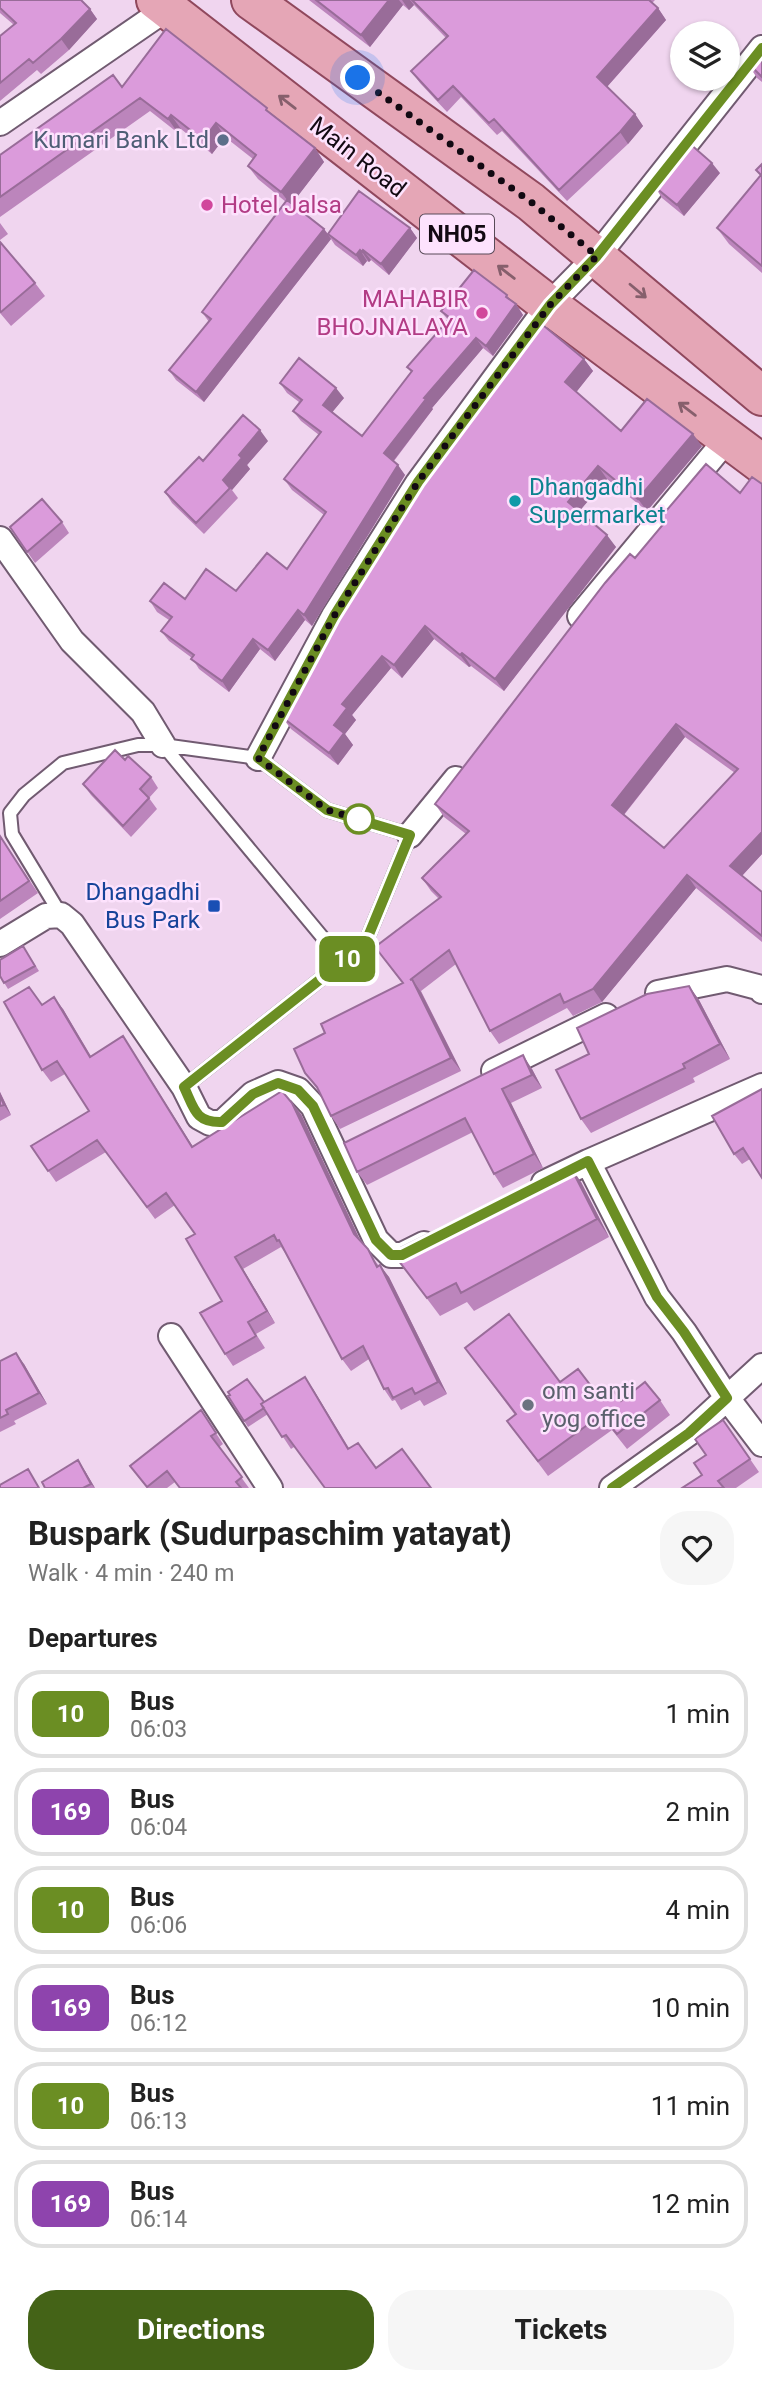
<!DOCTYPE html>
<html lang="en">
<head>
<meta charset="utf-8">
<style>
  :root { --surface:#fff; --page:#f6f6f6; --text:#222; --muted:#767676; --line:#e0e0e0; --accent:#446317 }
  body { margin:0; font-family:Roboto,sans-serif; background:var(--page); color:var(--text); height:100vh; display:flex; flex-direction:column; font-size:26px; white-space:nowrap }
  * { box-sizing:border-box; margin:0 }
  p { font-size:23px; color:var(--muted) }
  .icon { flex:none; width:38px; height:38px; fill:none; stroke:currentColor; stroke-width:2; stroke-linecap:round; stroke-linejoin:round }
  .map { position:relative; height:1488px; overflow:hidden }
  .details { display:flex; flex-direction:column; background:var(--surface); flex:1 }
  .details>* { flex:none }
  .badge { padding:0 14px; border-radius:10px; font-size:24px; line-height:46px }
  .fabs { position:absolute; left:670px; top:21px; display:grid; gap:14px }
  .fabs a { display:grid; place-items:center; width:70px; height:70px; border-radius:50%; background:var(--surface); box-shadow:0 2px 5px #0004; font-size:35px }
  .you { position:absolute; width:35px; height:35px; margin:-18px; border:5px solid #fff; border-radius:50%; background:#1a73e8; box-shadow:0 0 0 10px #1a73e833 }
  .map>.badge { position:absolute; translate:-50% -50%; box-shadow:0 0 0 4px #fff }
  h2 { padding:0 28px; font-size:26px; line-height:63px }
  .round { display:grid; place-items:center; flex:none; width:74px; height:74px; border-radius:28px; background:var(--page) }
  .overview { display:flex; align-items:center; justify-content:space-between; height:119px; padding:0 28px }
  h1 { font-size:33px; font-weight:700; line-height:52px }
  .primary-button { display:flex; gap:14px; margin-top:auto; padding:14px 28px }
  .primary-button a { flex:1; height:80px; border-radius:28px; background:var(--accent); color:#fff; font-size:28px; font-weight:700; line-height:80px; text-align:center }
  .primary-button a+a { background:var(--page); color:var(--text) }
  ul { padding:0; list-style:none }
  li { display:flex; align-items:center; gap:21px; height:88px; margin:0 14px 10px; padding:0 14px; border:4px solid var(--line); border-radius:28px }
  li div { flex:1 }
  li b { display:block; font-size:26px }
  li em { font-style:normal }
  li .badge { min-width:77px; font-weight:700; text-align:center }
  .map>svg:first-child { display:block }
</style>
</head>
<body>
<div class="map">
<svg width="762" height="1488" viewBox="0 0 762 1488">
  <rect width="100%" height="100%" fill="#f0d5ef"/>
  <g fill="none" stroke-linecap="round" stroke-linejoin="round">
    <defs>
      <path id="service" d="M163 745 343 962
        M61 915 12 834 10 813 24 795 63 763 138 745H163L258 758 327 810 410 835 365 944 184 1087"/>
      <path id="minor" d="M0 123 166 9 173 0
        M0 539 72 641 143 712 163 745
        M580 616 727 439
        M258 758 334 616 418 483 549 305 597 256 762 48
        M410 835 456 779
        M0 944 46 916 61 915 72 924 184 1087 199 1117 210 1123H222L253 1094 278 1083 298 1090 313 1106 376 1240 391 1255H402L424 1244
        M658 993 727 979 761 988 762 991
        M494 1071 606 1016
        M762 1086 588 1162 657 1297 684 1332 727 1398 762 1444
        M544 1183 588 1162
        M171 1336 270 1488
        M612 1488 689 1433 762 1366"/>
      <path id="primary" d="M156 0 549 305 762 464
        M251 0 531 202 762 396"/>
    </defs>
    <use href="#service" stroke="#715b71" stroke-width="16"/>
    <use href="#minor" stroke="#715b71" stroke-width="28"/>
    <use href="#primary" stroke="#90485d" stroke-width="42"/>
    <use href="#service" stroke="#fff" stroke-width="12"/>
    <use href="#minor" stroke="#fff" stroke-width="24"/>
    <use href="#primary" stroke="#e5a6b6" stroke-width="38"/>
  </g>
  <path fill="#bc85bc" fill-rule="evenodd" d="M0 0 90 9 97 19 69 50 41 74 37 70 0 101V36L14 25 0 13Z
    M309 0H655L652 3 658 8 666 20 607 87 635 114 643 126 628 144 567 201 502 131 497 135 461 97 447 112 420 83 411 71 446 38 414 5 409 10 403 5 370 47Z
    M762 41V82L757 78 746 61Z
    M122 87 273 116 315 148 324 162 292 203 324 229 328 234 410 228 417 238 389 275 371 260 369 262 367 261 363 266 335 245 331 239 204 402 176 380 169 370 209 322 202 312 286 202 258 179 248 166 253 159 225 137 212 154 181 129 178 133 150 111 0 217V155Z
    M762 164V273L729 244 717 228 761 176 756 170Z
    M720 173 684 216 662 198 655 187Z
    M0 223 8 234 0 240Z
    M0 242 35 283 45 296 11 326 0 313Z
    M507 295 510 300 516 304 523 315 493 356 483 348 432 408 433 409 394 461 405 475 312 626 305 620 275 661 260 649 229 692 199 669 192 658 169 641 161 631 169 620 157 612 150 601 185 599 236 591 287 569 324 515 292 490 284 479 319 435 301 421 293 411 299 402 287 393 280 383 344 398 332 412 362 436 411 372 407 367 448 320 441 311Z
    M584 359 593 371 576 392 621 431 702 446 647 511 607 479 579 511 616 547 504 691 471 666 469 667 434 639 402 678 391 668 352 715 356 720 345 734 353 745 338 765 291 729 282 717 297 696 295 692 313 668 310 664 330 638 327 632Z
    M268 441 247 465 250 469 232 490 238 498 204 534 172 503 165 492 203 461Z
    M762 484V854L742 876 762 892V942L696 888 602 1002 573 1016 567 1008 499 1044 490 1031 456 964 421 991 461 1071 340 1129 331 1116 320 1092 305 1073 325 1033 403 984 375 947 439 899 431 891 422 878 466 834 444 817 435 804 664 523 661 517 740 493ZM685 737 735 773 664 848 624 815Z
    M62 522 69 533 35 563 10 527Z
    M125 760 151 777 158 788 149 798 157 809 131 837 91 795 83 784Z
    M0 836 38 893 0 919Z
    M23 946 39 971 8 989 0 976Z
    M689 986 699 1000 730 1059 693 1078 695 1082 591 1133 581 1119 589 1054Z
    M42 1005 63 1009 91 1056 123 1036 192 1146 301 1114 360 1241 379 1266 389 1277 447 1394 424 1406 420 1400 401 1410 395 1400 392 1401 384 1389 369 1359 351 1371 342 1359 285 1253 281 1247 243 1269 275 1323 256 1334 265 1348 233 1366 225 1354 222 1301 195 1234 175 1205 155 1219 106 1152 56 1182 31 1146 89 1111 65 1074 51 1082 42 1070Z
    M532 1069 542 1088 511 1103 543 1168 503 1188 494 1174 473 1132 367 1185 357 1172Z
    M762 1089 750 1159 742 1164 734 1154Z
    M0 1092 11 1115 0 1121Z
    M581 1182 609 1237 474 1311 467 1302 440 1316 392 1252Z
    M465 1348 598 1395 621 1401 660 1400 670 1415 627 1449 612 1430 548 1476 507 1421 515 1415Z
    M0 1361 24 1364 47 1404 14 1421 16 1424 0 1432Z
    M313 1389 349 1448 376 1468 431 1488 294 1447 291 1449 268 1414 248 1427 228 1396 264 1402Z
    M201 1410 223 1444 219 1447 249 1488H180L175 1482 167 1488H147L130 1466Z
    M723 1420 759 1472 736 1488H682L702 1475 706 1455Z
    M85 1471 95 1488H45Z"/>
  <path fill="#996c99" d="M389 0H399L403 5 370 47 361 35Z
    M402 0H410L414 5 409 10Z
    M658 8 666 20 605 89 597 77Z
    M90 9 97 19 69 50 61 39Z
    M635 114 643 126 628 144 620 132Z
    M171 115 181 129 178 133 168 119Z
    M216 123 225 137 212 154 203 140Z
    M315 148 324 162 291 205 281 192Z
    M712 163 720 173 684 216 677 205Z
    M410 228 417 238 389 275 381 264Z
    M324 229 331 239 204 402 196 392Z
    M360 250 367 261 363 266 356 255Z
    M363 250 371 260 369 262 362 252Z
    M516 304 523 315 493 356 486 346Z
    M476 338 483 348 432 408 433 409 391 464 384 453 424 398Z
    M584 359 593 371 574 395 565 382Z
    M336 388 344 398 330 415 323 405Z
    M260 430 268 441 247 465 250 469 232 490 223 480 239 455Z
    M693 434 702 446 647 511 638 499Z
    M398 465 405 475 312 626 304 615Z
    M598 466 607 479 577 514 568 502Z
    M607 535 616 547 504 691 495 679Z
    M298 610 305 620 275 661 268 650Z
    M425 626 434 639 402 678 394 665Z
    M253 639 260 649 229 692 222 681Z
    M462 653 471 666 469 667 460 655Z
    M382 656 391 668 352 715 356 720 345 734 353 745 338 765 329 753 334 725 342 704Z
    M676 724 685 737 621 818 612 805Z
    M762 832V854L739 879 730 866Z
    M687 875 696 888 602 1002 593 989Z
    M412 979 421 992 461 1071 451 1058Z
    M689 986 699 1000 730 1059 720 1044Z
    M54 997 63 1009 98 1069 90 1057Z
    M123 1036 131 1048 200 1158 192 1147Z
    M523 1055 532 1069 542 1088 532 1075Z
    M502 1089 511 1103 543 1168 534 1154Z
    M0 1092 11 1115 4 1105 0 1096Z
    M292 1103 301 1114 363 1246 354 1234Z
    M569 1164 581 1182 609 1237 597 1219Z
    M235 1257 243 1269 275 1323 267 1311Z
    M380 1265 389 1277 447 1394 438 1382Z
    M16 1353 24 1364 47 1404 39 1393Z
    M305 1377 313 1389 356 1461 348 1449Z
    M78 1460 85 1471 95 1488 91 1484Z"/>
  <path fill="#db9bdb" stroke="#996c99" stroke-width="2" fill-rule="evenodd" d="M0 0H81L90 9 61 39 33 63 29 59 0 83V36L16 23 0 8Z
    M316 0H389L361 35Z
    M412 0H649L658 8 597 77 635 114 620 132 559 190 494 119 489 123 453 86 438 100 411 71 448 36Z
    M166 29 267 108 266 110 315 148 281 192 248 166 256 155 216 123 203 140 171 115 168 119 140 98 0 197V155L113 75 122 87Z
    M762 41V77L746 61Z
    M689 143 712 163 677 205 655 187Z
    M762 164V266L717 228 761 175 756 170Z
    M359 191 410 228 381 264 363 250 362 252 360 250 356 255 328 234Z
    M287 200 324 229 196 392 169 370 211 319 202 312Z
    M0 242 35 283 1 312 0 311Z
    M474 270 507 295 506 297 516 304 486 346 476 338 424 398 426 399 384 453 398 465 304 615 298 610 268 650 253 639 222 681 191 659 194 655 161 631 172 617 150 601 164 583 185 599 206 569 236 591 267 553 287 569 326 512 284 479 321 432 293 411 302 400 280 383 299 358 336 388 323 405 362 436 412 371 407 367 450 318 441 311Z
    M538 321 584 359 565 382 621 431 647 399 693 434 638 499 598 466 568 502 607 535 495 679 462 653 460 655 425 626 394 665 382 656 342 704 347 708 334 725 344 733 329 753 282 717 298 695 295 692 297 687 313 667 310 664 312 660 331 636 327 632 338 611 422 479 472 414 470 413Z
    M243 415 260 430 239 455 242 458 223 480 230 488 196 523 165 492 199 457 203 461Z
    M706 464 740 493 752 477 762 484V832L730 866 762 892V936L687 875 593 989 564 1003 560 994 490 1031 449 950 410 980 412 979 451 1058 331 1116 317 1087 305 1073 294 1049 325 1033 321 1024 403 983 375 947 441 897 422 878 469 831 435 804 605 583 630 554 635 558 666 521 661 517ZM676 724 738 769 664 848 612 805Z
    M42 499 62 522 27 552 10 527Z
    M115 750 125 760 128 756 151 777 140 789 149 798 123 826 83 784Z
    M0 836 29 881 0 901Z
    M23 946 35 966 4 983 0 976V960Z
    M689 986 720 1044 683 1064 685 1068 581 1119 556 1070 589 1054 577 1028 647 994Z
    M29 987 42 1005 54 997 90 1057 123 1036 192 1147 282 1091 292 1103 354 1234 368 1249 377 1267 380 1265 438 1382 415 1394 412 1388 393 1398 388 1388 384 1389 363 1346 342 1359 279 1240 277 1241 274 1235 235 1257 267 1311 248 1322 256 1336 225 1354 200 1313 222 1301 186 1239 195 1234 166 1193 147 1207 97 1140 48 1171 31 1146 89 1111 57 1061 42 1070 4 1002Z
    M523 1055 532 1075 502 1089 534 1154 494 1174 465 1118 357 1172 344 1143Z
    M762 1089V1178L743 1148 734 1154 712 1116Z
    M0 1096 4 1105 0 1106Z
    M569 1164 597 1219 461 1293 456 1283 427 1298 392 1252Z
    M509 1314 560 1382 578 1369 598 1395 610 1386 621 1401 645 1382 660 1400 617 1434 601 1415 538 1461 507 1421 516 1414 465 1348Z
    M16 1353 39 1393 6 1410 8 1414 0 1418V1361Z
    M305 1377 348 1449 358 1443 376 1468 402 1449 431 1488H325L286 1435 282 1437 261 1404Z
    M247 1379 264 1402 261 1404 264 1408 244 1421 228 1396 230 1395 228 1392Z
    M201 1410 216 1433 211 1436 242 1477 236 1482 241 1488H180L167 1471 147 1487 130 1466Z
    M723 1420 750 1459 718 1481 724 1488H682L702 1475 694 1463 706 1455 695 1439Z
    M78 1460 91 1484 83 1488H45L42 1482Z
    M28 1469 39 1488H0V1485Z"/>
  <defs><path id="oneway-shaft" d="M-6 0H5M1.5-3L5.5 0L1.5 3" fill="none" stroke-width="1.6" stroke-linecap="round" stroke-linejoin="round" transform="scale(1.75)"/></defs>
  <g stroke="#865f6c">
    <use href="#oneway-shaft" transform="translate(287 102) rotate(-142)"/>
    <use href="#oneway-shaft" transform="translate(506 272) rotate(-142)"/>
    <use href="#oneway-shaft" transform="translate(638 291) rotate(40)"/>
    <use href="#oneway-shaft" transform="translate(687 409) rotate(-143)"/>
  </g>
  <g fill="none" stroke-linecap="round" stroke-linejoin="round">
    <defs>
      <path id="line" d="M612 1488 689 1433 727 1398 684 1332 657 1297 588 1161 402 1255H391L376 1240 313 1106 298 1090 278 1083 253 1094 222 1122C195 1123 194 1108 184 1087L365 944 410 835 327 810 258 758 334 616 418 482 550 305 597 256 762 48"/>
    </defs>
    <use href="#line" stroke="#fff" stroke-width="16"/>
    <use href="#line" stroke="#6b8e23" stroke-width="10"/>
    <path stroke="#120912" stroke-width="7" stroke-dasharray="0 12.6" d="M358 78 531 202 597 256 550 305 418 482 334 616 258 758 327 810 369 822 359 819"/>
  </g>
  <circle fill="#5c6f8a" stroke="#fde2fd" stroke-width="2.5" cx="223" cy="140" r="7"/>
  <g fill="#d1479c" stroke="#fde2fd" stroke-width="2.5">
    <circle cx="207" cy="205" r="7"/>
    <circle cx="482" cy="313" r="7"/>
  </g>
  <circle fill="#0f9aa8" stroke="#fde2fd" stroke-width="2.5" cx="515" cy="501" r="7"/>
  <circle fill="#fff" stroke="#6b8e23" stroke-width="3.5" cx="359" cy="819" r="14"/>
  <rect fill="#1a4fb4" stroke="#fde2fd" stroke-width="2.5" x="207" y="899" width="14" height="14" rx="3.5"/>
  <circle fill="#6b7280" stroke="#fde2fd" stroke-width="2.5" cx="528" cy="1405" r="7"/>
  <g text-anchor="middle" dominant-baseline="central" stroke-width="5" stroke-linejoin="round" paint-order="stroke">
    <rect fill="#fde2fd" stroke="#584a58" stroke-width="2" x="420" y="214.5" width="74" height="39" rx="5"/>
    <g font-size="23" font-weight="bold" fill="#120912">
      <text x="457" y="234">NH05</text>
    </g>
    <g font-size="24" fill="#4e5e75" stroke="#fde2fd" text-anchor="end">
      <text x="209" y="140">Kumari Bank Ltd</text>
    </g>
    <g font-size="24" fill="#120912" stroke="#fde2fd">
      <text transform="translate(358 157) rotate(38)">Main Road</text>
    </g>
    <g font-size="24" fill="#b23c85" stroke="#fde2fd" text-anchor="start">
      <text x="221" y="205">Hotel Jalsa</text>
      <text x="468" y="299" text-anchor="end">MAHABIR<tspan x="468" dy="28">BHOJNALAYA</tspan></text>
    </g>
    <g font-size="24" fill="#0d838f" stroke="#fde2fd" text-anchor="start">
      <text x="529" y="487">Dhangadhi<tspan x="529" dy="28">Supermarket</tspan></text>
    </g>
    <g font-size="24" fill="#164399" stroke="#fde2fd" text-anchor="end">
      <text x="200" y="892">Dhangadhi<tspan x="200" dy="28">Bus Park</tspan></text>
    </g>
    <g font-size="24" fill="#5b616d" stroke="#fde2fd" text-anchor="start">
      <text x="542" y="1391">om santi<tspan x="542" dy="28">yog office</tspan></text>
    </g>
  </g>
</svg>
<div class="fabs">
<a><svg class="icon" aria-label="layers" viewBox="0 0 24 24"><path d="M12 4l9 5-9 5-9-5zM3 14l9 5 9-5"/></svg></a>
</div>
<div class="you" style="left:358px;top:78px"></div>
<b class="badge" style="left:347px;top:959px;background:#6b8e23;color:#fff">10</b>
</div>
<section class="details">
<div class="overview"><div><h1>Buspark (Sudurpaschim yatayat)</h1><p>Walk · 4 min · 240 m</p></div><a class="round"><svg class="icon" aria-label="heart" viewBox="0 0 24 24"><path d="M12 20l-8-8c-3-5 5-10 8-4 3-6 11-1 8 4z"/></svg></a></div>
<h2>Departures</h2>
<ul>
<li><span class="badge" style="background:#6b8e23;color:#fff">10</span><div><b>Bus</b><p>06:03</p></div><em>1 min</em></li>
<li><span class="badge" style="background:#8e44ad;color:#fff">169</span><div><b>Bus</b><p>06:04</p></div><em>2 min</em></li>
<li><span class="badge" style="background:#6b8e23;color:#fff">10</span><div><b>Bus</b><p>06:06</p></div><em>4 min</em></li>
<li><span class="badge" style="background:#8e44ad;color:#fff">169</span><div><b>Bus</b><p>06:12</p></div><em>10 min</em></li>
<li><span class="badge" style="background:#6b8e23;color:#fff">10</span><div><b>Bus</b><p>06:13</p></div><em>11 min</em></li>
<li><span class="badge" style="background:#8e44ad;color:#fff">169</span><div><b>Bus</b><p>06:14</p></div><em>12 min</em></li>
</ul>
<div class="primary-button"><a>Directions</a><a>Tickets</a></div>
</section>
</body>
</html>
